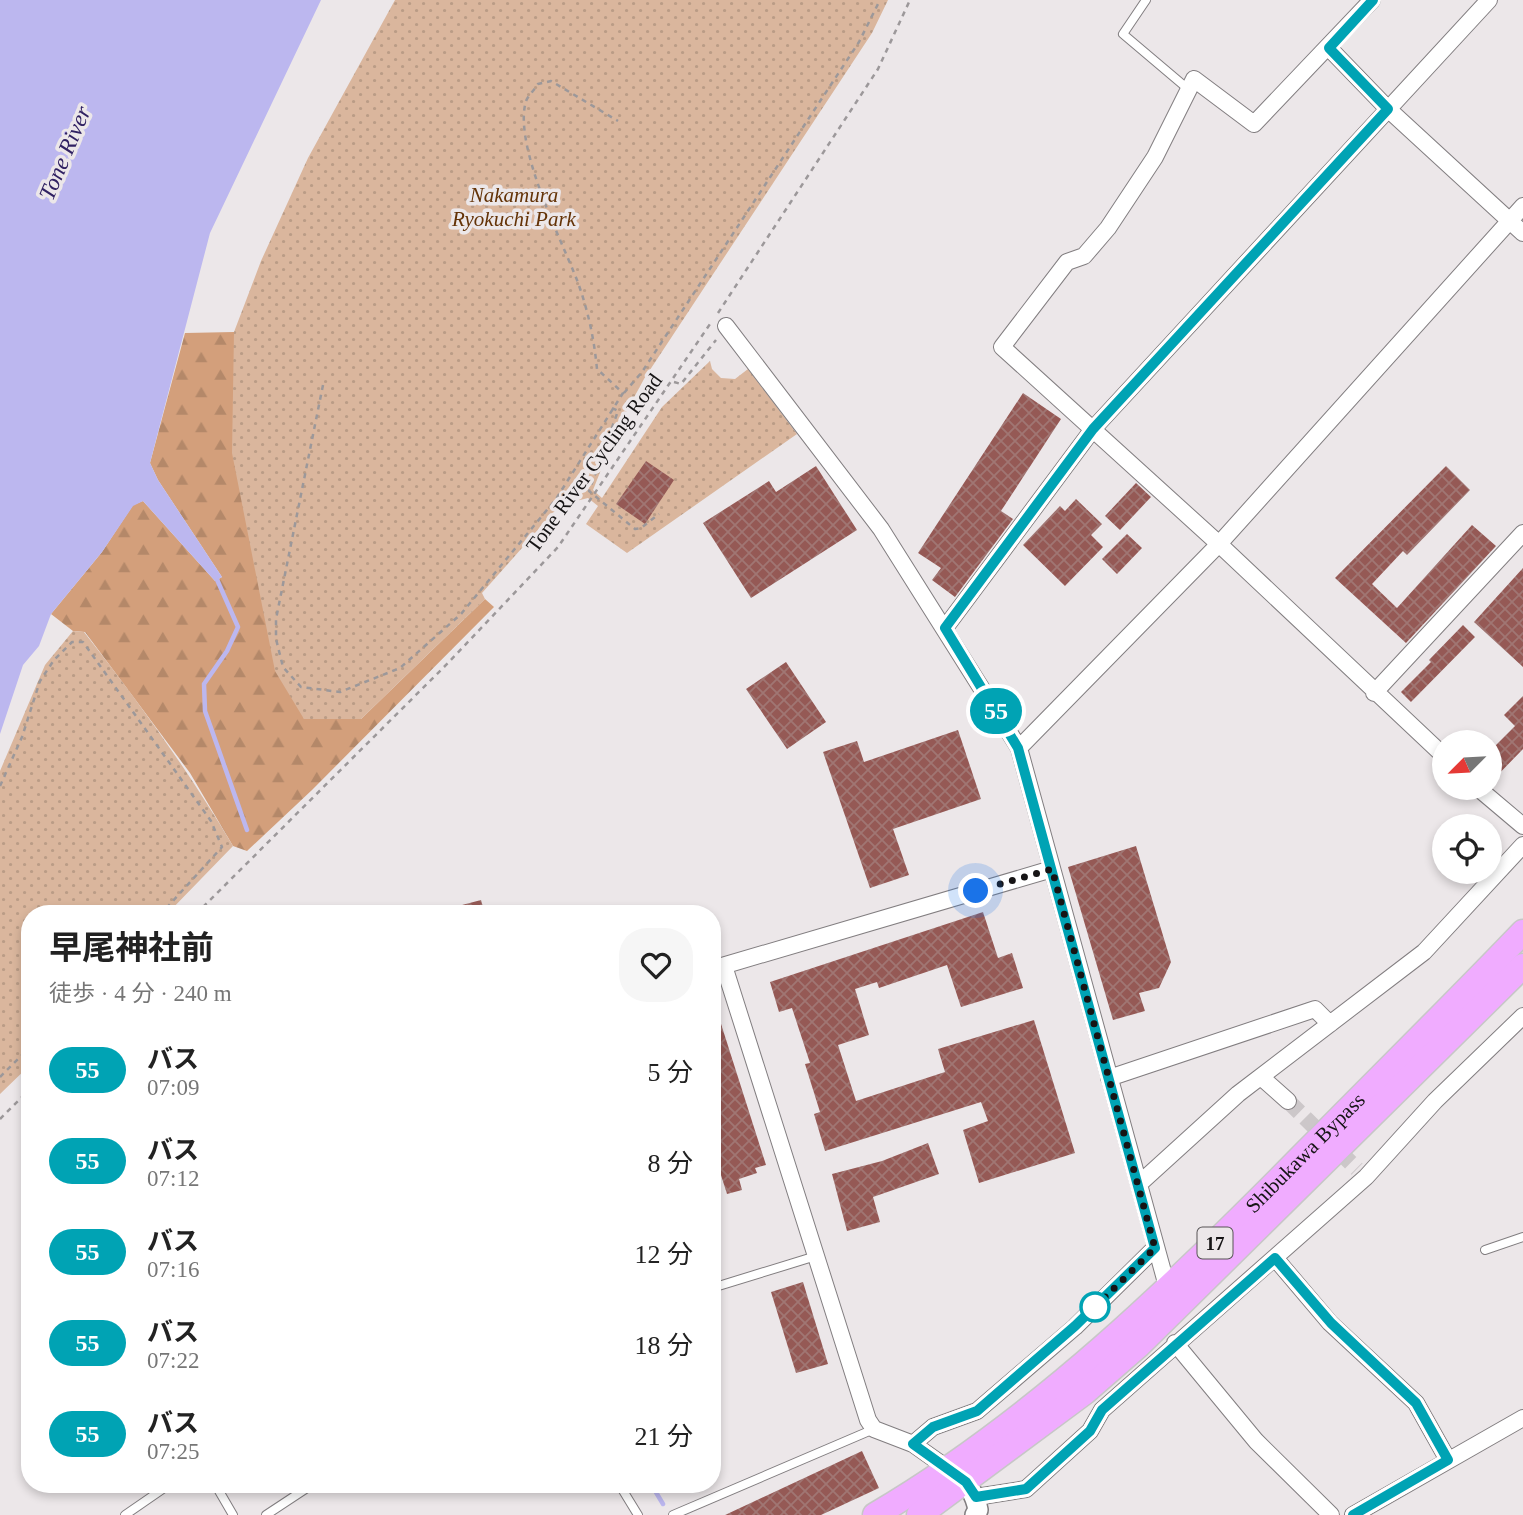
<!DOCTYPE html>
<html lang="ja">
<head>
<meta charset="utf-8">
<style>
  :root { --surface:#fff; --page:#f6f6f6; --text:#222; --muted:#767676 }
  body { margin:0; font-family:"Times New Roman","Noto Sans JP",serif; background:var(--page); color:var(--text); height:100vh; display:flex; flex-direction:column; font-size:26px; white-space:nowrap }
  * { box-sizing:border-box; margin:0 }
  p { font-size:23px; color:var(--muted) }
  .icon { flex:none; width:38px; height:38px; fill:none; stroke:currentColor; stroke-width:2; stroke-linecap:round; stroke-linejoin:round }
  .map { position:relative; flex:1; overflow:hidden }
  .details { position:absolute; left:21px; top:905px; width:700px; height:588px; display:flex; flex-direction:column; background:var(--surface); border-radius:28px; box-shadow:0 4px 10px #0003 }
  .details>* { flex:none }
  .badge { padding:0 14px; border-radius:23px; font-size:24px; line-height:46px }
  .needle { width:46px; rotate:246deg }
  .tools { position:absolute; left:1432px; top:730px; display:grid; gap:14px }
  .tools a { display:grid; place-items:center; width:70px; height:70px; border-radius:50%; background:var(--surface); box-shadow:0 4px 10px #0003; font-size:35px }
  .you { position:absolute; width:35px; height:35px; margin:-18px; border:5px solid #fff; border-radius:50%; background:#1a73e8; box-shadow:0 0 0 10px #1a73e833 }
  .map>.badge { position:absolute; translate:-50% -50%; box-shadow:0 0 0 4px #fff }
  .round { display:grid; place-items:center; flex:none; width:74px; height:74px; border-radius:28px; background:var(--page) }
  .head { display:flex; align-items:center; justify-content:space-between; height:119px; padding:0 28px }
  h1 { font-size:33px; font-weight:700; line-height:52px }
  ul { padding:0; list-style:none }
  li { display:flex; align-items:center; gap:21px; height:91px; padding:0 28px }
  li div { flex:1 }
  li b { display:block; font-size:26px }
  li em { font-style:normal }
  li .badge { min-width:77px; font-weight:700; text-align:center }
  .map>svg:first-child { display:block }
</style>
</head>
<body>
<div class="map">
<svg width="1523" height="1515" viewBox="0 0 1523 1515">
  <defs>
    <pattern id="forest-firs" width="22" height="20" patternUnits="userSpaceOnUse" patternTransform="scale(1.75)"><rect width="22" height="20" fill="#d39f7b"/><path d="M5 1l3.5 6h-7zM16 11l3.5 6h-7z" fill="#b48869"/></pattern>
    <pattern id="park-dots" width="8" height="8" patternUnits="userSpaceOnUse" patternTransform="scale(1.75)"><rect width="8" height="8" fill="#dab69d"/><path d="M2 2h.1M6 6h.1" fill="none" stroke="#ba9c86" stroke-width="1.8" stroke-linecap="round"/></pattern>
    <pattern id="building-cross-hatch" width="8" height="8" patternUnits="userSpaceOnUse" patternTransform="scale(1.75)"><rect width="8" height="8" fill="#955955"/><path d="M0 0l8 8M0 8l8-8" fill="none" stroke="#a07673"/></pattern>
  </defs>
  <rect width="100%" height="100%" fill="#ece7e9"/>
  <path fill="url(#forest-firs)" d="M234 332 235 382 304 719H361L485 599 494 607 312 790 247 851 233 846 190 773 85 632 73 631 51 614 102 552 133 505 143 501 215 581 222 577 158 480 150 463 185 333Z"/>
  <path fill="url(#park-dots)" d="M395 0H888L872 33 644 379 618 427 593 490 602 498 662 407 710 361 712 369 721 378 735 379 748 369 797 434 627 553 586 524 598 506 588 498 560 505 482 593 485 599 361 719H304L275 671 232 453 234 332 261 261 308 158Z
    M73 631 84 632C138 701 188 770 233 846L168 913 30 914V1065L0 1094V771L45 665Z"/>
  <path fill="#bcb7ef" d="M0 0H321L210 233 150 463 158 480 222 577 215 581 143 501 133 506 102 552 51 614 39 646 23 665 0 734Z"/>
  <g fill="none" stroke-linecap="round" stroke-linejoin="round">
    <path stroke="#bcb7ef" stroke-width="4.5" d="M215 575 238 627 227 651 204 684 205 711 247 830
      M651 1484 663 1504"/>
  </g>
  <path fill="url(#building-cross-hatch)" d="M1023 393 1061 419 1001 511 1013 519 955 597 932 580 941 568 918 553Z
    M646 461 674 480 645 524 616 504Z
    M816 466 857 530 751 598 703 523 769 481 776 492Z
    M1446 466 1470 490 1407 555 1403 551 1372 584 1397 608 1472 525 1496 546 1406 643 1335 578Z
    M1136 483 1151 497 1120 530 1105 516Z
    M1076 499 1102 524 1091 535 1103 547 1065 586 1023 545 1060 506 1065 511Z
    M1127 534 1142 548 1117 574 1102 559Z
    M1523 568V667L1474 622Z
    M1463 625 1475 637 1411 702 1401 692 1431 662 1429 660Z
    M786 662 826 722 787 749 746 689Z
    M1523 696V749L1489 784V752L1515 726 1504 715Z
    M958 730 981 799 893 829 909 875 870 888 823 752 857 741 864 762Z
    M1136 846 1171 962 1159 988 1139 993 1145 1011 1113 1020 1068 867Z
    M481 900 485 914H447V909Z
    M983 912 998 958 1012 953 1023 988 961 1007 947 965 879 988 877 982 855 989 869 1035 838 1045 856 1101 945 1072 938 1049 1034 1020 1075 1153 979 1183 963 1130 988 1121 981 1102 825 1151 814 1114 820 1112 805 1064 810 1063 792 1008 779 1012 770 982Z
    M712 1005H715L766 1165 755 1168 757 1173 739 1179 742 1190 727 1194 712 1147Z
    M928 1143 939 1174 873 1197 880 1222 847 1231 832 1174 882 1161Z
    M803 1282 828 1364 796 1373 771 1292Z
    M862 1451 879 1488 821 1515H725Z"/>
  <g fill="none" stroke-linecap="round" stroke-linejoin="round">
    <path stroke="#ccc7c9" stroke-width="16" stroke-dasharray="16 8" stroke-linecap="butt" d="M1288 1101 1357 1169"/>
    <defs>
      <path id="service" d="M1146 0 1123 34 1188 89
        M1485 1250 1523 1237
        M712 1288 816 1256
        M215 1484 233 1515
        M619 1484 638 1515
        M125 1515 170 1484
        M266 1515 313 1484
        M673 1515 874 1429"/>
      <path id="minor" d="M1372 0 1254 124 1194 79 1155 157 1108 228 1084 256 1067 262 1002 347 1219 544 1444 756
        M1329 48 1388 109 1523 233
        M726 326 881 529 1019 748 1168 1290
        M945 628 1093 429 1489 0
        M1374 693 1523 533
        M1019 748 1219 544 1523 206
        M1478 788 1523 826
        M724 966 868 1420 874 1429 913 1444 947 1468
        M712 969 1052 869
        M1261 1077 1288 1101
        M1109 1078 1315 1009 1330 1024
        M1139 1184 1238 1094 1424 952 1523 845
        M1275 1258 1330 1323 1416 1403 1448 1460
        M1175 1343 1256 1441 1331 1515
        M913 1444 933 1427 977 1411 1075 1327 1155 1248
        M976 1497 1026 1489 1090 1431 1102 1410 1366 1177 1435 1101 1523 1016
        M1353 1515 1523 1418"/>
      <path id="tertiary" d="M954 1473C968 1484 975 1493 978 1510L975 1515"/>
      <g id="trunk">
        <path id="s1" d="M875 1515C1038 1419 1175 1285 1307 1151 1379 1078 1452 1006 1523 932"/>
        <path d="M919 1515 1085 1392 1139 1345 1523 966"/>
      </g>
    </defs>
    <use href="#service" stroke="#827e80" stroke-width="10"/>
    <use href="#minor" stroke="#827e80" stroke-width="18"/>
    <use href="#tertiary" stroke="#827e80" stroke-width="22"/>
    <use href="#trunk" stroke="#c7c7c7" stroke-width="27"/>
    <path stroke="#9c989a" stroke-width="2.5" stroke-dasharray="5 5" stroke-linecap="butt" d="M718 313 878 69 910 0
      M674 382 681 384 716 340
      M323 385 276 619V639L283 667 301 687 340 692 400 668 461 614 556 499 623 393 597 369C594 338 588 310 577 280 561 239 513 145 526 101 528 96 535 89 538 84L551 81 618 121
      M624 393 642 372 859 42 880 0
      M612 408 618 411 589 491 635 529 641 528 659 514
      M0 786 22 737 40 681 54 660 72 642H83L211 821 222 847 161 914
      M196 914 448 663 558 547 710 324
      M0 1077 30 1047
      M0 1119 30 1089"/>
    <use href="#service" stroke="#fff" stroke-width="8"/>
    <use href="#minor" stroke="#fff" stroke-width="16"/>
    <use href="#tertiary" stroke="#fff" stroke-width="19"/>
    <use href="#trunk" stroke="#f0acff" stroke-width="24"/>
  </g>
  <g fill="none" stroke-linecap="round" stroke-linejoin="round">
    <defs>
      <path id="line" d="M1353 1515 1448 1460 1416 1403 1331 1323 1275 1258 1102 1410 1090 1431 1026 1489 976 1497 966 1482 913 1444 933 1427 977 1411 1075 1326 1155 1248 1018 748 945 628 1093 429 1388 109 1329 48 1373 0"/>
    </defs>
    <use href="#line" stroke="#fff" stroke-width="16"/>
    <use href="#line" stroke="#00a3b4" stroke-width="10"/>
    <path stroke="#161415" stroke-width="7" stroke-dasharray="0 12.6" d="M976 891 1052 869 1155 1248 1091 1311 1095 1307"/>
  </g>
  <circle fill="#fff" stroke="#00a3b4" stroke-width="3.5" cx="1095" cy="1307" r="14"/>
  <g text-anchor="middle" dominant-baseline="central" stroke-width="7" stroke-linejoin="round" paint-order="stroke">
    <rect fill="#ece7e9" stroke="#565355" stroke-width="2" x="1197.5" y="1227.5" width="35" height="31" rx="5"/>
    <g font-size="19" font-weight="bold" fill="#161415">
      <text x="1215" y="1243">17</text>
    </g>
    <g font-size="21" font-style="italic" fill="#643307" stroke="#ece7e9">
      <text x="514" y="195">Nakamura<tspan x="514" dy="24">Ryokuchi Park</tspan></text>
    </g>
    <g font-size="21" fill="#161415" stroke="#ece7e9">
      <text transform="translate(594 463) rotate(-54)">Tone River Cycling Road</text>
      <text stroke="none"><textPath href="#s1" startOffset="564">Shibukawa Bypass</textPath></text>
    </g>
    <g font-size="23" font-style="italic" fill="#302162" stroke="#ece7e9">
      <text transform="translate(65 153) rotate(-67)">Tone River</text>
    </g>
  </g>
</svg>
<div class="tools">
<a><svg class="needle" viewBox="-14 -14 28 28"><path d="M0-13l5 13h-10z" fill="#e53935"/><path d="M0 13l5-13h-10z" fill="#767676"/></svg></a>
<a><svg class="icon" aria-label="locate" viewBox="0 0 24 24"><circle cx="12" cy="12" r="6"/><path d="M12 2v4M12 18v4M2 12h4M18 12h4"/></svg></a>
</div>
<div class="you" style="left:976px;top:891px"></div>
<b class="badge" style="left:996px;top:711px;background:#00a3b4;color:#fff">55</b>
<section class="details">
<div class="head"><div><h1>早尾神社前</h1><p>徒歩 · 4 分 · 240 m</p></div><a class="round"><svg class="icon" aria-label="heart" viewBox="0 0 24 24"><path d="M12 20l-8-8c-3-5 5-10 8-4 3-6 11-1 8 4z"/></svg></a></div>
<ul>
<li><span class="badge" style="background:#00a3b4;color:#fff">55</span><div><b>バス</b><p>07:09</p></div><em>5 分</em></li>
<li><span class="badge" style="background:#00a3b4;color:#fff">55</span><div><b>バス</b><p>07:12</p></div><em>8 分</em></li>
<li><span class="badge" style="background:#00a3b4;color:#fff">55</span><div><b>バス</b><p>07:16</p></div><em>12 分</em></li>
<li><span class="badge" style="background:#00a3b4;color:#fff">55</span><div><b>バス</b><p>07:22</p></div><em>18 分</em></li>
<li><span class="badge" style="background:#00a3b4;color:#fff">55</span><div><b>バス</b><p>07:25</p></div><em>21 分</em></li>
</ul>
</section>
</div>
</body>
</html>
